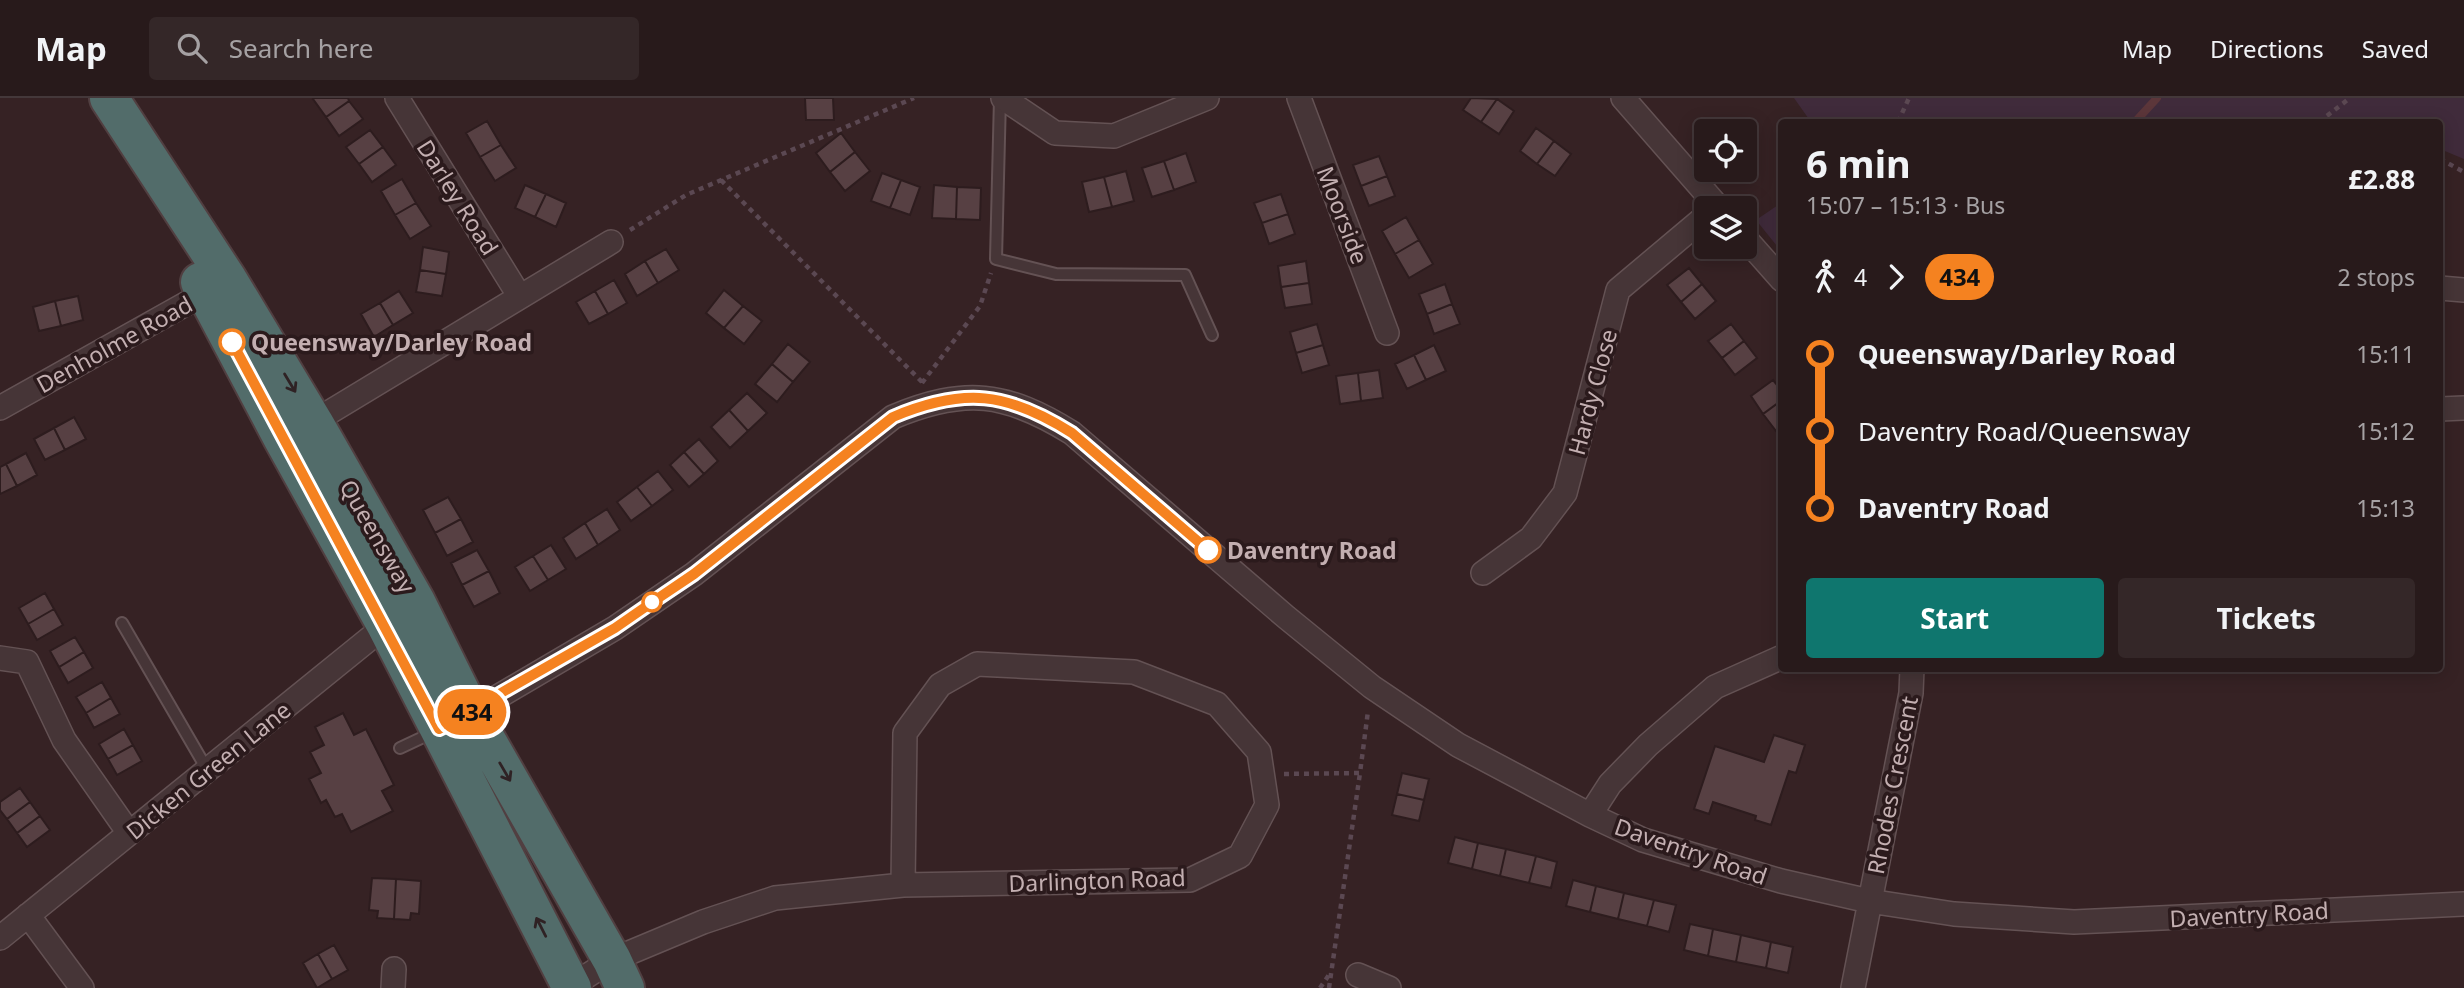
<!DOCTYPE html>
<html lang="en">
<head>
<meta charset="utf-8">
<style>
  :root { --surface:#281a1b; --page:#342728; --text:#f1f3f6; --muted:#a5a1a3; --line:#44383a; --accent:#0f766e }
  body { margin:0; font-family:"Noto Sans",sans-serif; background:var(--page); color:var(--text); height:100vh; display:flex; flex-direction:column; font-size:26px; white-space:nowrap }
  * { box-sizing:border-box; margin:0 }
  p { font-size:23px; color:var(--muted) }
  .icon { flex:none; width:38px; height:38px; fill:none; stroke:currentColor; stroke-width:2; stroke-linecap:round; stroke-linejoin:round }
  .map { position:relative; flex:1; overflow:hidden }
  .drawer { position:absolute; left:1778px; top:21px; width:665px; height:553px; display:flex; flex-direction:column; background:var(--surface); border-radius:7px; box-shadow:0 4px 18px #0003,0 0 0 2px var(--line) }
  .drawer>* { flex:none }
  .badge { padding:0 14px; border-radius:23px; font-size:24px; line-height:46px }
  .fabs { position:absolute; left:1694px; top:21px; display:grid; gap:14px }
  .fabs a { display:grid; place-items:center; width:63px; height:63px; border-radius:7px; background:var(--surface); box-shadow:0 4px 18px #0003,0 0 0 2px var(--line); font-size:35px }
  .map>.badge { position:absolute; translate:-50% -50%; box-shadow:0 0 0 4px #fff }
  .legs { display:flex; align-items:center; gap:10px; height:77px; padding:0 28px; font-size:23px }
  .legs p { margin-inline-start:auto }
  .overview { display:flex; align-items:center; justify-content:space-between; height:119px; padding:0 28px }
  h1 { font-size:38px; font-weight:700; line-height:52px }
  .cta { display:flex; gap:14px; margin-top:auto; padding:14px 28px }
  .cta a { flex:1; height:80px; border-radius:7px; background:var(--accent); color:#fff; font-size:28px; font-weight:700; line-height:80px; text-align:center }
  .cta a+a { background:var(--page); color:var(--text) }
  ul { padding:0 28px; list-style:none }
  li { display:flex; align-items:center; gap:24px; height:77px; font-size:26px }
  li i { display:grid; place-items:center; width:10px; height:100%; margin:0 9px; background:currentColor }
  li i::after { content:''; width:18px; height:18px; margin:-9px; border:5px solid; border-radius:50%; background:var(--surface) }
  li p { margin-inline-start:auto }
  li:first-child i { background:linear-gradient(#0000 50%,currentColor 0) }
  li:last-child i { background:linear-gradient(currentColor 50%,#0000 0) }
  header { display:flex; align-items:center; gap:42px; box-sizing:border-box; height:98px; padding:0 35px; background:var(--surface); border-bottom:2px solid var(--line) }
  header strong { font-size:33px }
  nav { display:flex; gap:38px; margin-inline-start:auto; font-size:24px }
  .search { width:490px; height:63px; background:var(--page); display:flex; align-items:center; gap:18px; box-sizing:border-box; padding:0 24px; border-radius:7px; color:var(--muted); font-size:26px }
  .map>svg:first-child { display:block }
</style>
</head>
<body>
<header>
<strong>Map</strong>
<div class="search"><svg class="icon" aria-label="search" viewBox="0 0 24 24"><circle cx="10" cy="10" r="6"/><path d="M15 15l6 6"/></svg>Search here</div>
<nav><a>Map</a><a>Directions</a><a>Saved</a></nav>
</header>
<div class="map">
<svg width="2464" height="890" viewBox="0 0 2464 890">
  <rect width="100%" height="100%" fill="#362224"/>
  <path fill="#402b3b" d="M1794 0H2464V61L2440 51V24H1811Z
    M1781 105V153L1756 122Z"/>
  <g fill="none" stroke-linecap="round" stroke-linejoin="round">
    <path stroke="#5c363a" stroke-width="8" d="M2135 24 2157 0"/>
  </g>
  <path fill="#574043" stroke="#2d1c1e" stroke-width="2" d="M314 0H348L349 3 326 19 313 1Z
    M805 0H833L834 22H806Z
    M1471 0 1497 1 1481 24 1463 12Z
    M1497 1 1514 13 1499 36 1481 24Z
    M349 3 363 21 339 38 326 19Z
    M487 23 501 47 480 59 466 35Z
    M1536 30 1554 43 1537 66 1520 53Z
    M370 32 383 49 359 66 346 49Z
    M841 35 855 54 830 74 816 55Z
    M1554 43 1571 56 1555 78 1537 66Z
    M501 47 516 70 495 83 480 59Z
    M383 49 396 67 372 84 359 66Z
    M855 54 870 73 845 93 830 74Z
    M1186 55 1196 84 1174 92 1164 63Z
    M1379 58 1387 78 1361 88 1353 67Z
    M1164 63 1174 92 1152 99 1142 70Z
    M1126 73 1134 103 1112 109 1104 79Z
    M882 75 901 82 890 110 871 103Z
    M1387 78 1395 98 1369 108 1361 88Z
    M1104 79 1112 109 1089 114 1082 84Z
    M402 81 416 105 395 117 381 93Z
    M901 82 920 89 910 117 890 110Z
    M525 87 546 96 535 119 515 110Z
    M934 87 957 89 956 121 932 120Z
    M957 89 981 90 980 122 956 121Z
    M546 96 566 105 556 129 535 119Z
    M1281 96 1288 116 1262 125 1254 105Z
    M416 105 431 128 410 141 395 117Z
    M1288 116 1295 136 1269 146 1262 125Z
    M1406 119 1419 142 1395 156 1382 133Z
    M1419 142 1433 166 1409 180 1395 156Z
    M423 149 449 154 446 176 420 172Z
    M666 151 679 172 658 185 645 163Z
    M645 163 658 185 637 198 625 176Z
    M1306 163 1309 185 1281 189 1278 168Z
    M1689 170 1702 186 1681 204 1667 187Z
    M420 172 446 176 442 198 416 194Z
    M614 182 627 205 608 216 595 193Z
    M1309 185 1312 206 1285 210 1281 189Z
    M1445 186 1452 206 1427 216 1419 196Z
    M1702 186 1716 203 1695 221 1681 204Z
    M724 192 743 208 724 230 706 215Z
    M399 193 413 215 393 227 380 205Z
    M595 193 608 216 589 226 576 204Z
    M78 198 83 222 61 228 55 203Z
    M55 203 61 228 39 233 33 209Z
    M380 205 393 227 374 239 361 216Z
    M1452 206 1460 226 1434 236 1427 216Z
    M743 208 762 223 744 246 724 230Z
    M1317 226 1323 247 1296 255 1290 234Z
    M1731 226 1744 243 1722 260 1708 243Z
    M1744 243 1757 260 1735 277 1722 260Z
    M788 246 810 264 793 284 772 266Z
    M1323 247 1329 267 1302 275 1296 255Z
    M1434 247 1446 273 1426 282 1414 257Z
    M1414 257 1426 282 1407 291 1395 266Z
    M772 266 793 284 777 304 755 286Z
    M1379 272 1383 300 1361 303 1358 275Z
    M1358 275 1361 303 1340 306 1336 278Z
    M1773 282 1782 293V302L1763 316 1751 298Z
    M747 295 767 315 748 333 729 312Z
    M1782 302V329L1776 333 1763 316Z
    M729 312 748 333 730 350 711 329Z
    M74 319 86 341 65 352 54 330Z
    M54 330 65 352 45 362 34 341Z
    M699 341 718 363 704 376 684 354Z
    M684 354 704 376 689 389 670 367Z
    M26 355 37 377 17 388 6 366Z
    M6 366 17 388 0 396V369Z
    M658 373 673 392 652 408 637 389Z
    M637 389 652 408 631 423 617 404Z
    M448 399 461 421 435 435 423 412Z
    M607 411 620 432 598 447 585 425Z
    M461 421 473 444 447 458 435 435Z
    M585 425 598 447 576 461 563 440Z
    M551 447 566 471 548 482 533 458Z
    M477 452 489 473 462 487 451 465Z
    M533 458 548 482 530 493 515 469Z
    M489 473 500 495 474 509 462 487Z
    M45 495 54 511 28 526 19 510Z
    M54 511 63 527 37 542 28 526Z
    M75 539 84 554 59 569 50 553Z
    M84 554 93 570 68 585 59 569Z
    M102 584 111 600 86 615 76 599Z
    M111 600 120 616 94 630 86 615Z
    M343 615 354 637 366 631 394 687 382 693 393 713 351 734 342 716 335 719 326 702 321 705 309 681 321 675 310 654 324 647 315 629Z
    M124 631 133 647 108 661 99 646Z
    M1774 637 1805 647 1796 675 1789 673 1771 727 1755 722 1756 718 1713 704 1709 716 1694 711 1715 648 1764 664Z
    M133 647 142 663 117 677 108 661Z
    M1402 675 1429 681 1424 702 1397 696Z
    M20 690 30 704 7 721 0 712V704Z
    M1397 696 1424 702 1419 723 1392 717Z
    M30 704 40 718 17 735 7 721Z
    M40 718 50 732 27 749 17 735Z
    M1455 739 1478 745 1472 771 1448 765Z
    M1478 745 1506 751 1500 778 1472 771Z
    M1506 751 1536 758 1529 785 1500 778Z
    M1536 758 1557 764 1551 790 1529 785Z
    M372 780 396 781 394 821 377 820 378 813 369 812Z
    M396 781 421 783 419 816 411 815 410 822 394 821Z
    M1573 782 1596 788 1590 814 1566 808Z
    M1596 788 1624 795 1618 821 1590 814Z
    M1624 795 1654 802 1647 828 1618 821Z
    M1654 802 1676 807 1669 834 1647 828Z
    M1690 826 1713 831 1708 858 1684 852Z
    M1713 831 1741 837 1736 864 1708 858Z
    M1741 837 1771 844 1766 870 1736 864Z
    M1771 844 1793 849 1788 875 1766 870Z
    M334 847 348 872 332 881 318 856Z
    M318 856 332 881 317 890 303 865Z"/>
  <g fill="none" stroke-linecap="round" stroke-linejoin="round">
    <defs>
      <path id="lane" d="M1000 0 996 161 1056 176 1185 177 1212 237
        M122 525 208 673
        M400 650 434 634"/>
      <path id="street" d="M397 0 520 199
        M1003 0 1055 35 1114 38 1207 0
        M1299 0 1387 235
        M1623 0 1719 110
        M1745 140 1782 182
        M2440 190 2464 192
        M0 310 214 190
        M2440 311 2464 310
        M305 329 611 144
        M1483 475 1531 440 1565 395 1618 192 1706 118
        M0 560 27 564 64 642 129 735
        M460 621 615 530 694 476 893 319C965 289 1006 294 1072 335L1286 519 1372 589 1458 647 1590 717 1643 742 1781 783 1869 803 1954 816 2074 824 2464 806
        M1590 717 1610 686 1648 647 1715 589 1782 559
        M28 817 82 890
        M0 840 395 520
        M1358 877 1389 890
        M571 888 612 862 703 824 775 800 903 787 905 635 940 587 977 566 1134 574 1217 606 1259 654 1267 707 1240 758 1190 782 903 787
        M393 890 394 871
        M1853 890 1911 595 1912 570"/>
      <path id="highway" d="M109 0 228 182 314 325 416 504 471 615 612 862 625 890
        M200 184 283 341 386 527 572 890"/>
    </defs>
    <use href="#lane" stroke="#645254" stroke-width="14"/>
    <use href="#street" stroke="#645254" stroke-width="26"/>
    <use href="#highway" stroke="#513f41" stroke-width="42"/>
    <path stroke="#5b4852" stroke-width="4.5" stroke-dasharray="5 5" stroke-linecap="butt" d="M1898 24 1909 0
      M2319 24 2350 0
      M2440 61 2464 74
      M721 82 922 284
      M630 132 686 97 914 0
      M922 285 980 208 991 175
      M1284 676 1360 675 1368 613
      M1320 890 1331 874
      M1329 890 1360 675"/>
    <use href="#lane" stroke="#463537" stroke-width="10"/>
    <use href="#street" stroke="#463537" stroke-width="23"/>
    <use href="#highway" stroke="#526c6a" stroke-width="38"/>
  </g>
  <defs><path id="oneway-shaft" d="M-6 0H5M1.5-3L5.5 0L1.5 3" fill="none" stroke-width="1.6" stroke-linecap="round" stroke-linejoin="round" transform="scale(1.75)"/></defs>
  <g stroke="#2f2224">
    <use href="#oneway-shaft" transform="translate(290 285) rotate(59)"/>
    <use href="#oneway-shaft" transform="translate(505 674) rotate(60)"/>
    <use href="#oneway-shaft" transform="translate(541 829) rotate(-117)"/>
  </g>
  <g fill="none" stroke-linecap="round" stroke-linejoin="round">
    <defs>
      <path id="line-1" d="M232 244 439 631 471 615 501 595 615 530 654 503 694 476 893 319C964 289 1007 294 1072 335L1208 452"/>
    </defs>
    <use href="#line-1" stroke="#fff" stroke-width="16"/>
    <use href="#line-1" stroke="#f58220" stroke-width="10"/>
  </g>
  <g fill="#fff" stroke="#f58220" stroke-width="3.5">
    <circle cx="232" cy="244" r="12"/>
    <circle cx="1208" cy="452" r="12"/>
    <circle cx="652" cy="504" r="9"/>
  </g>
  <g text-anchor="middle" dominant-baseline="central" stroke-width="7" stroke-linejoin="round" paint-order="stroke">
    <g font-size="23" fill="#c3afb1" stroke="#2b1a1c">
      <text transform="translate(458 99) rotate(58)">Darley Road</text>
      <text transform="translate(1343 117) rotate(69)">Moorside</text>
      <text transform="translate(114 246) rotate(-29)">Denholme Road</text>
      <text transform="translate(1592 294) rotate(-75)">Hardy Close</text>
      <text transform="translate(378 438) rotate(60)">Queensway</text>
      <text transform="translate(208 672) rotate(-39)">Dicken Green Lane</text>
      <text transform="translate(1892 687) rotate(-79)">Rhodes Crescent</text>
      <text transform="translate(1691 753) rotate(19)">Daventry Road</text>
      <text transform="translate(1097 782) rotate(-2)">Darlington Road</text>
      <text transform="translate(2249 816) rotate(-3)">Daventry Road</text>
    </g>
    <g font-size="23" font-weight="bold" fill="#c3afb1" stroke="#2b1a1c" text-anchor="start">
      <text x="251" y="244">Queensway/Darley Road</text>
      <text x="1227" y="452">Daventry Road</text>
    </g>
  </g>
</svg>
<div class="fabs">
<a><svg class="icon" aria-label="locate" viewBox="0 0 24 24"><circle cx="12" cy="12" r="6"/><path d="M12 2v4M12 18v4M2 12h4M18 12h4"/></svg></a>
<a><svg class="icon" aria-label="layers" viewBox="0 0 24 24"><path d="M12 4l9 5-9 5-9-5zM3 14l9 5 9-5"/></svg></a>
</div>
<b class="badge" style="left:472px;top:614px;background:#f58220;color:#111">434</b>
<section class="drawer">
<div class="overview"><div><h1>6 min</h1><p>15:07 – 15:13 · Bus</p></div><b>£2.88</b></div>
<div class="legs"><svg class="icon" aria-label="walk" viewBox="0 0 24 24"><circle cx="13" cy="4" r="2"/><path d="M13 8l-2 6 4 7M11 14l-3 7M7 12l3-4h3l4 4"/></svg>4<svg class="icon" aria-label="forward" viewBox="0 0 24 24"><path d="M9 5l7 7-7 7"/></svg><b class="badge" style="background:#f58220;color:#111">434</b><p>2 stops</p></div>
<ul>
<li><i style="color:#f58220"></i><b>Queensway/Darley Road</b><p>15:11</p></li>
<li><i style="color:#f58220"></i><span>Daventry Road/Queensway</span><p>15:12</p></li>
<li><i style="color:#f58220"></i><b>Daventry Road</b><p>15:13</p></li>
</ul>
<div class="cta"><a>Start</a><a>Tickets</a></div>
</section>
</div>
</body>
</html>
